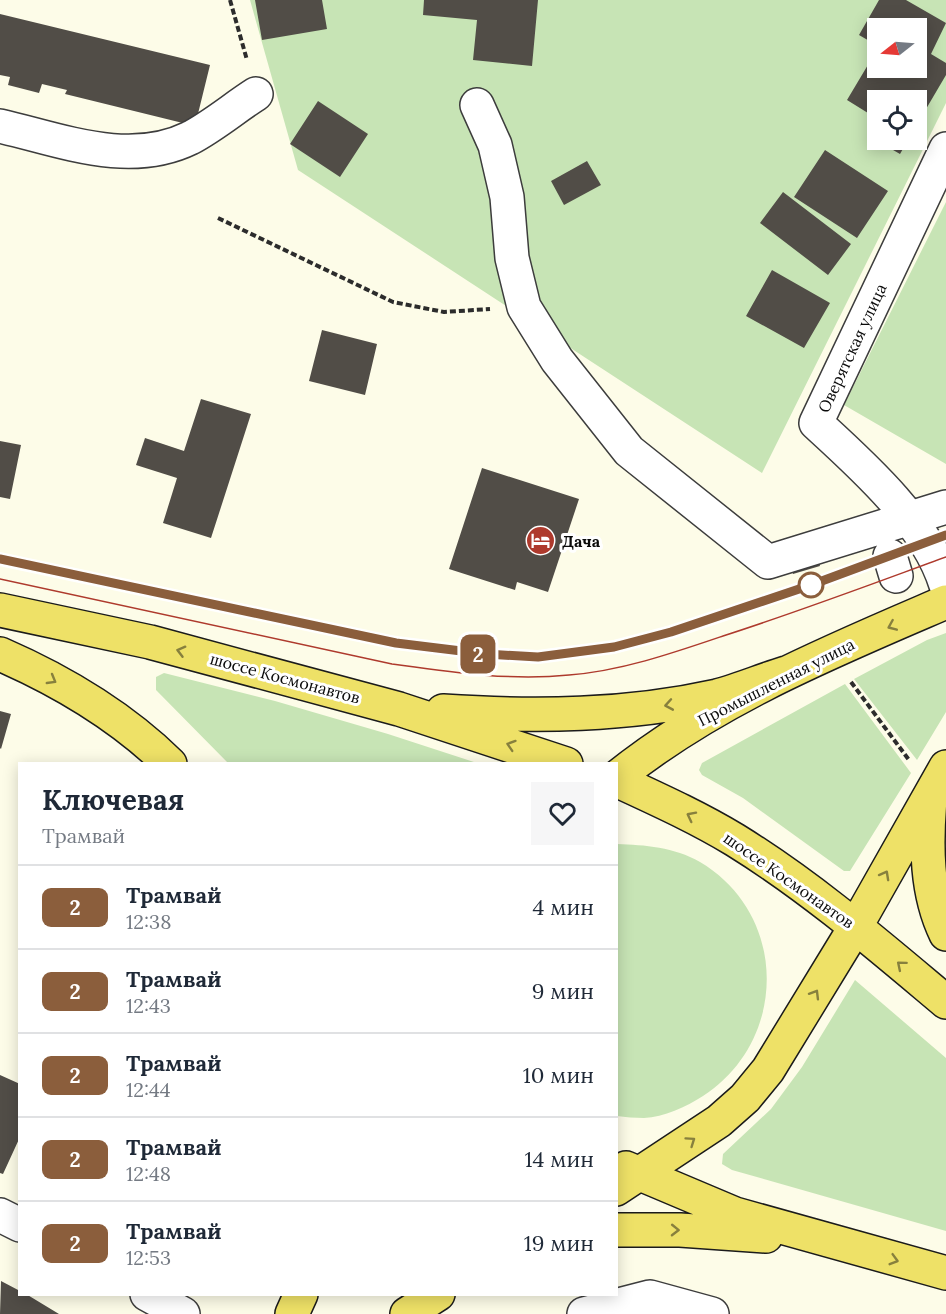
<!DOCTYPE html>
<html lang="ru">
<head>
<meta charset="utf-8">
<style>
  :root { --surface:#fff; --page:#f6f6f7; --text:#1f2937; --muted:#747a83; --line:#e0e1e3 }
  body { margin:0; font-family:Lora,serif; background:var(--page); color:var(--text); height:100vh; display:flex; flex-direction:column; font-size:22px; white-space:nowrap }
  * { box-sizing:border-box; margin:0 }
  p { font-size:20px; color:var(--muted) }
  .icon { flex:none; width:33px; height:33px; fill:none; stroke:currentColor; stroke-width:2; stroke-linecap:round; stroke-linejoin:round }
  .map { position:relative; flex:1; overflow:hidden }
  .details { position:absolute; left:18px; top:762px; width:600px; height:534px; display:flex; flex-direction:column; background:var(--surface); border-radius:0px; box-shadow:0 3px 15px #0003 }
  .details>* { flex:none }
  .badge { padding:0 12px; border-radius:9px; font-size:21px; line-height:39px }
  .needle { width:39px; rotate:253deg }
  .tools { position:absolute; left:867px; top:18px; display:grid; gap:12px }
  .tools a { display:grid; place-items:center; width:60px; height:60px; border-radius:0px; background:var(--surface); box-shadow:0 3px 15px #0003; font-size:30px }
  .map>.badge { position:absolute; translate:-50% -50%; box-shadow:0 0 0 3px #fff }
  .round { display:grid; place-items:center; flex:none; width:63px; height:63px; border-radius:0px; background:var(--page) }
  .head { display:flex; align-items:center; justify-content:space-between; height:102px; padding:0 24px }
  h1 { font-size:28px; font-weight:700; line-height:45px }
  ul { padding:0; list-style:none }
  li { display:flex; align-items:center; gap:18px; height:84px; padding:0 24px; border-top:2px solid var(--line) }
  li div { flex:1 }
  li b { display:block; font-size:22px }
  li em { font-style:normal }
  li .badge { min-width:66px; font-weight:700; text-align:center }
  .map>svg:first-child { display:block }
</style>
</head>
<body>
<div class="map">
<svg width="946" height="1314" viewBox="0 0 946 1314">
  <rect width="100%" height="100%" fill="#fdfce8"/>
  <path fill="#c7e4b5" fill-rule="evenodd" d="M250 0H946V103L762 473 298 170ZM878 28H916V68H878ZM878 100H916V140H878Z
    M946 202V464L844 405Z
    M946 633V712L917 760 854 679 927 640Z
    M164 673 275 701 388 734 477 763H228L156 690V677Z
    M845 684 911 773 850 871H844L743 798 702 775 699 770 702 763Z
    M617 844C645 845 674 847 700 862 789 915 788 1041 703 1096 686 1107 664 1117 644 1118 635 1118 625 1117 617 1116Z
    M855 980 946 1058V1231L732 1170 722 1164 723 1154 771 1109 802 1067Z"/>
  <path fill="#514d47" d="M255 0H322L327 29 262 40Z
    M424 0H538L532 66 473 60 477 20 423 15Z
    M879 0H906L946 23 931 54 946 63V75L916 126V100H878V140H908L900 154 867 135 876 118 847 100 878 48V68H916V28H878V46L859 35Z
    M0 14 210 65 195 126 65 94 67 90 42 84 39 93 8 85 10 77 0 75Z
    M318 101 368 134 340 177 290 144Z
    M825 150 888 191 857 238 794 197Z
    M587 161 601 185 564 205 551 181Z
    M783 192 851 244 828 275 760 223Z
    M772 270 830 303 804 348 746 316Z
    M322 330 377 344 365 395 309 381Z
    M201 399 251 414 211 538 163 523 177 478 136 465 145 438 184 451Z
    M0 441 21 445 10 499 0 497Z
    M482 468 579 499 548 592 517 582 515 590 449 569Z
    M817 556 820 566 793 574 790 564Z
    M0 711 11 714 1 749 0 748Z
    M0 1075 20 1084V1137L3 1174 0 1173Z
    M1 1281 20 1291V1294H26L59 1314H0Z"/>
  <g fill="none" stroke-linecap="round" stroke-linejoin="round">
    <defs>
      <path id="minor" d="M477 105 495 145 507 197 512 258 524 307 557 360 629 451 768 562 946 507
        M0 126C61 140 129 168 190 138 213 126 234 108 256 94
        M946 149 816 423C863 466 927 523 946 585
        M890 556 896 576
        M0 1215 20 1225
        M147 1294 183 1314
        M584 1314 650 1297 712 1314"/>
      <path id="major" d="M0 610 150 642 399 709 566 764
        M0 654C62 681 122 717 170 764
        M443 711C535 717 627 716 717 696 740 690 763 680 786 673
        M616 778C714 699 832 651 946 602
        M616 780C657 799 697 817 735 840 811 887 878 945 946 1002
        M930 800C926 845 926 893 946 934
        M626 1168 735 1214 946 1273
        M616 1189 719 1121 745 1098 768 1070 856 926 946 767
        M616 1230H680L766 1236
        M292 1314 301 1294
        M407 1314 438 1294"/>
    </defs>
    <use href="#minor" stroke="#3d3d3d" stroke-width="36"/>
    <use href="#major" stroke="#1b1b1b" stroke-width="36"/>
    <path stroke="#2c2c2c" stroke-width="4" stroke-dasharray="6 3" stroke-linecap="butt" d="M230 0 247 60
      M218 218 393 302 444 312 490 309
      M851 682 909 760"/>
    <use href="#minor" stroke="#fff" stroke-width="33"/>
    <use href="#major" stroke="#eee167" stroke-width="33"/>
    <path stroke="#ae3a2d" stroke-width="1.5" d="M0 559 396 643 505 656 538 657 614 647 671 632 811 585 946 535
      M0 579 392 664C450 672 509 681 569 675 621 671 673 653 723 636 798 612 872 584 946 557"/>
  </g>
  <defs><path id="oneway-chevron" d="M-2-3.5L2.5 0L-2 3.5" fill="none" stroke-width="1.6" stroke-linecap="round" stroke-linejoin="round" transform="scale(1.5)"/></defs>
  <g stroke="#87803d">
    <use href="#oneway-chevron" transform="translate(892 626) rotate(157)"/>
    <use href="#oneway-chevron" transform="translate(181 651) rotate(-165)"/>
    <use href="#oneway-chevron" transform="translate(52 680) rotate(30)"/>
    <use href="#oneway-chevron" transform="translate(669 705) rotate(170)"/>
    <use href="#oneway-chevron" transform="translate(511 745) rotate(-162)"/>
    <use href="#oneway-chevron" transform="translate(691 816) rotate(-153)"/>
    <use href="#oneway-chevron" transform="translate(885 875) rotate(-61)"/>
    <use href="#oneway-chevron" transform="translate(901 965) rotate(-140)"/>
    <use href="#oneway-chevron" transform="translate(815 994) rotate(-59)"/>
    <use href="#oneway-chevron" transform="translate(691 1141) rotate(-35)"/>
    <use href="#oneway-chevron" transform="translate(675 1230) rotate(1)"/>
    <use href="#oneway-chevron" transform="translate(894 1260) rotate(16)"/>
  </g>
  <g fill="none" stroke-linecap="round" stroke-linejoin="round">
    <defs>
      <path id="line" d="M0 559 396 643 486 654 538 657 614 647 671 632 811 585 946 535"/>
    </defs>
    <use href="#line" stroke="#fff" stroke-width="14"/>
    <use href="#line" stroke="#8b5e3c" stroke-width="9"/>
  </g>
  <defs>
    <symbol id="hotel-disc" viewBox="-11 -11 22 22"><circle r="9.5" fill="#ae3a2d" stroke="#fff"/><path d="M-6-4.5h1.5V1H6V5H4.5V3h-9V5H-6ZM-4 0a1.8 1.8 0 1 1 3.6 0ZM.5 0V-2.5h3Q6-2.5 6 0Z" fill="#fff"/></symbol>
  </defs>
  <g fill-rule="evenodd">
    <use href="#hotel-disc" x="524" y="524" width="33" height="33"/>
  </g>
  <circle fill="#fff" stroke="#8b5e3c" stroke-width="3" cx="811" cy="585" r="12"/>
  <g text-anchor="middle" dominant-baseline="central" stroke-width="6" stroke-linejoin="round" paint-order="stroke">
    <g font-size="16" fill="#0a0a0a" stroke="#fff">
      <text transform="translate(852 348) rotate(-65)">Оверятская улица</text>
      <text transform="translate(285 678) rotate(15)">шоссе Космонавтов</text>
      <text transform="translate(776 682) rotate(-27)">Промышленная улица</text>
      <text transform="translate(789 880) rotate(35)">шоссе Космонавтов</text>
    </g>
    <g font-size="16" font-weight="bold" fill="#0a0a0a" stroke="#fff" text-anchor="start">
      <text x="562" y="541">Дача</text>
    </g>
  </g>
</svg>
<div class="tools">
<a><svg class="needle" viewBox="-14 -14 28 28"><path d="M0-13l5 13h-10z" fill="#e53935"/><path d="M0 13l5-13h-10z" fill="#747a83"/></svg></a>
<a><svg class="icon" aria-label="locate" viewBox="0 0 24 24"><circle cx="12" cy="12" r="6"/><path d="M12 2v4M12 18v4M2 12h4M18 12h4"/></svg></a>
</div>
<b class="badge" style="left:478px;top:654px;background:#8b5e3c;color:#fff">2</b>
<section class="details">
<div class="head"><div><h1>Ключевая</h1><p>Трамвай</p></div><a class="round"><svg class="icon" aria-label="heart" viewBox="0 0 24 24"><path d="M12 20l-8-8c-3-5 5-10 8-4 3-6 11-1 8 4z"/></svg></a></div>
<ul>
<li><span class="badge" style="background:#8b5e3c;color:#fff">2</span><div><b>Трамвай</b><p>12:38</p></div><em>4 мин</em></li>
<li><span class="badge" style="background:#8b5e3c;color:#fff">2</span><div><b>Трамвай</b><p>12:43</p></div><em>9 мин</em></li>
<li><span class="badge" style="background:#8b5e3c;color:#fff">2</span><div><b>Трамвай</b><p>12:44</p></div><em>10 мин</em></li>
<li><span class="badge" style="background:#8b5e3c;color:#fff">2</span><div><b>Трамвай</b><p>12:48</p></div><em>14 мин</em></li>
<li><span class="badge" style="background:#8b5e3c;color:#fff">2</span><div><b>Трамвай</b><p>12:53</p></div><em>19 мин</em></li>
</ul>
</section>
</div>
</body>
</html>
